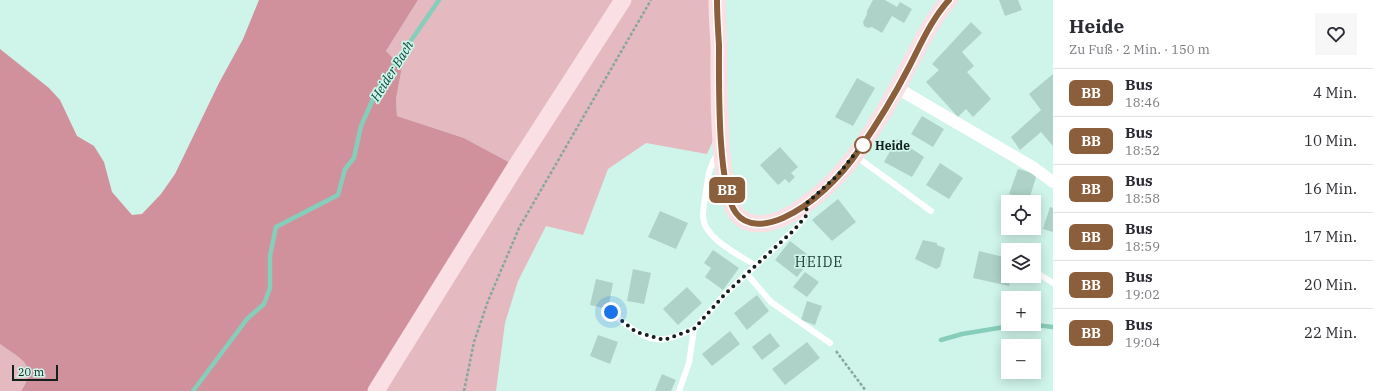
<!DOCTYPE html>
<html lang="de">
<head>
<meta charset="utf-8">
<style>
  :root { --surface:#fff; --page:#f7f7f7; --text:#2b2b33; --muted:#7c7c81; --line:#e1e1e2 }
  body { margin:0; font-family:"IBM Plex Serif",serif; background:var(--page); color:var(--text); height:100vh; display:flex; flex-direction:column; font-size:15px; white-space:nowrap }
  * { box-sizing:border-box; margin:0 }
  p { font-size:13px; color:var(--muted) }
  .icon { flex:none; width:22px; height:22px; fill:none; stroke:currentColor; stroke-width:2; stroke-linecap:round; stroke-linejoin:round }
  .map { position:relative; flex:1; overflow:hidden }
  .side { display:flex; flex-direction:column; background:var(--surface); width:320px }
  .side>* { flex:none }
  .badge { padding:0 8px; border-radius:6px; font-size:14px; line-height:26px }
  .buttons { position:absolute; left:1001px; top:195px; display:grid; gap:8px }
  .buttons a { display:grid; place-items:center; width:40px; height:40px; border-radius:0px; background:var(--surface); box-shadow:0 2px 10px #0003; font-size:20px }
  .scale { position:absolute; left:12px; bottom:10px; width:46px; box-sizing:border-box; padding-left:4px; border:2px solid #13211d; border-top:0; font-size:11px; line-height:14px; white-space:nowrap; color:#13211d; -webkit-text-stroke:3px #cff4e9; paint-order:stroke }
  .you { position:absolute; width:20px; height:20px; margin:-10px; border:3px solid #fff; border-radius:50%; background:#1a73e8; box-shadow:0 0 0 6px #1a73e833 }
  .map>.badge { position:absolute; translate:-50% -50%; box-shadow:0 0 0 2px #fff }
  .round { display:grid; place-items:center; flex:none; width:42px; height:42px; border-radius:0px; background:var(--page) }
  .summary { display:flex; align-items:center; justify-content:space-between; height:68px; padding:0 16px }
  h1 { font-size:19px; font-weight:700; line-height:30px }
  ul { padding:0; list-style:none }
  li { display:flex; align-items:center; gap:12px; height:48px; padding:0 16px; border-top:1px solid var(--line) }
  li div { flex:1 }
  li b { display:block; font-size:15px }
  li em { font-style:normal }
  li .badge { min-width:44px; font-weight:700; text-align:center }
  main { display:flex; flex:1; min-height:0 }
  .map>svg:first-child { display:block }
</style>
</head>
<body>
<main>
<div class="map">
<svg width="1053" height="391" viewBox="0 0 1053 391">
  <rect width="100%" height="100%" fill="#cff4e9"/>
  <path fill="#e5b9c0" d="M418 0H620L514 165 464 138 397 116 396 99 402 67 386 51Z
    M631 0H710L715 136 707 154 646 143 608 169 583 235 546 226 518 281 505 323 496 391H378Z
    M0 344C20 359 39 364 21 391H0Z"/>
  <path fill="#d0919d" d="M259 0H418L386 51 402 67 396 99 397 116 464 138 516 166 376 391H21C39 364 20 359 0 344V49L49 88 60 100 77 136 94 146 104 162 112 192 132 215 142 214 161 194 175 174 219 83 243 39Z"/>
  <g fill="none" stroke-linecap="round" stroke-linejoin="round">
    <path stroke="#86cdba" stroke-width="4.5" d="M1027 324 1053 327
      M941 340 962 334 1023 324
      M193 391 247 319 264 304 270 288V256L276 227 338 195 345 169 354 158 361 126 377 90 439 0"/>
  </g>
  <path fill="#aed2c8" d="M873 0H885L897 7 900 2 912 9 904 23 892 16 882 33 872 27 868 28 864 26 863 22 867 14V11Z
    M999 0H1018L1022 10 1005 16Z
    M971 22 982 33 962 52 974 66 967 72 991 99 973 117 966 109 958 117 926 82 939 70 932 64Z
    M1053 74V146L1041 132 1020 150 1011 137 1041 110 1029 94Z
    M857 78 875 88 853 126 835 117Z
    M922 116 944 129 933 147 911 134Z
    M897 139 924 157 912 177 884 162Z
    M780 147 798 167 791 173 795 177 789 183 785 179 778 185 760 165Z
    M940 163 963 178 949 199 926 185Z
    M1018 169 1037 174 1029 200 1009 194Z
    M838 199 856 222 832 241 812 220Z
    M1050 207 1053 208V232L1043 229Z
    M660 211 688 223 676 249 648 237Z
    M923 240 937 243V245L945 248 940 267 936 269 915 259Z
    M790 241 812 258 797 277 775 260Z
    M713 250 739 268 723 290 705 277 711 268 704 263Z
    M979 251 1008 258V276H1011L1009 286 973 278Z
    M633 269 651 273 644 304 627 301Z
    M805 272 819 282 807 297 793 287Z
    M596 279 613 283 608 309 590 305Z
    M687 287 702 303 678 325 663 309Z
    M757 295 769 311 747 330 734 313Z
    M807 301 822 306 815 325 801 320Z
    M730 331 740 344 712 366 702 354Z
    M770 333 780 346 762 360 752 347Z
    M598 335 618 342 610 364 590 356Z
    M807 342 820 358 785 385 772 369Z
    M662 374 676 380 671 391H655Z"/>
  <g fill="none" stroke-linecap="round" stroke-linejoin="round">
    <path stroke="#89a69e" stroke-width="2.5" stroke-dasharray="3 2" stroke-linecap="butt" d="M836 351 866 391
      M464 391 474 342 488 301 519 228 651 0"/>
    <path stroke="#fff" stroke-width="6" d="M718 153C709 166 708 177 706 191 705 199 703 208 703 216 703 238 739 255 755 265
      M857 157 931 211
      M746 273 771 302 830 343
      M1039 274 1053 283
      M611 312C623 323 647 343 665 339 675 338 685 332 694 329
      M679 391 689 363 694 329 725 294 794 230 806 216 807 207"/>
    <path stroke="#fff" stroke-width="12" d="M897 88 1034 168 1053 182"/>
    <path stroke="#fadfe4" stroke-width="17" d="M717 0C717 15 718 30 719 45 719 80 717 188 736 213 747 228 767 225 783 218 812 204 840 177 859 150 877 124 894 96 908 67 921 44 931 20 949 0
      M376 391 516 166 623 0"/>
  </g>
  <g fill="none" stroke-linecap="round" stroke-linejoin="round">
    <defs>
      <path id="line" d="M717 0C717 15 718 30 719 45 719 80 717 188 736 213 747 228 767 225 783 218 812 205 841 177 859 150 877 124 894 96 909 67 921 44 931 20 949 0"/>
    </defs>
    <use href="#line" stroke="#fff" stroke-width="9"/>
    <use href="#line" stroke="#8b5e3c" stroke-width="6"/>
    <path stroke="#13211d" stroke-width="4" stroke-dasharray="0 7.2" d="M611 312 636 332 664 340 694 329 725 294 794 230 806 216 807 203 838 175 864 142 863 145"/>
  </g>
  <circle fill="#fff" stroke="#8b5e3c" stroke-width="2" cx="863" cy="145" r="8"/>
  <g text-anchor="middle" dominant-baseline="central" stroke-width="3.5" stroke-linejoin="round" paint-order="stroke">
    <g font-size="12" font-weight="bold" fill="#13211d" stroke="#cff4e9" text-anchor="start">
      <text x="875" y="145">Heide</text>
    </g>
    <g font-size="13" font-style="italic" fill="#07483b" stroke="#cff4e9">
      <text transform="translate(392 71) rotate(-58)">Heider Bach</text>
    </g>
    <g font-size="14" letter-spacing="1" fill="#1b3b34" stroke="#cff4e9">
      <text x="819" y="262">HEIDE</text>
    </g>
  </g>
</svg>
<div class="buttons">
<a><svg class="icon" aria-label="locate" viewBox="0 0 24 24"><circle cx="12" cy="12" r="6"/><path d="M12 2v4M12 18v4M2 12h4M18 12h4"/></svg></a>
<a><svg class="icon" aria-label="layers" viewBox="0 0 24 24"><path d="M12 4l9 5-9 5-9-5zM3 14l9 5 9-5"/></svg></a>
<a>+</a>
<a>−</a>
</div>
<div class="scale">20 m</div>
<div class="you" style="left:611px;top:312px"></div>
<b class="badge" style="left:727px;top:190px;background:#8b5e3c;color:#fff">BB</b>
</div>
<section class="side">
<div class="summary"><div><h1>Heide</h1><p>Zu Fuß · 2 Min. · 150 m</p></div><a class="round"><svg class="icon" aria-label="heart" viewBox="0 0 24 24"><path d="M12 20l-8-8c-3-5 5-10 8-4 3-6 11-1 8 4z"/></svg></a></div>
<ul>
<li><span class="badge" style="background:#8b5e3c;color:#fff">BB</span><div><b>Bus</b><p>18:46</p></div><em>4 Min.</em></li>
<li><span class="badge" style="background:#8b5e3c;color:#fff">BB</span><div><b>Bus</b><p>18:52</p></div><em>10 Min.</em></li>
<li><span class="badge" style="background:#8b5e3c;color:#fff">BB</span><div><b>Bus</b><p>18:58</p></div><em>16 Min.</em></li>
<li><span class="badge" style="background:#8b5e3c;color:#fff">BB</span><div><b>Bus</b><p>18:59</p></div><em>17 Min.</em></li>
<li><span class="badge" style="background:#8b5e3c;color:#fff">BB</span><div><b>Bus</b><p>19:02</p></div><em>20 Min.</em></li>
<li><span class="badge" style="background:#8b5e3c;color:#fff">BB</span><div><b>Bus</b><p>19:04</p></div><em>22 Min.</em></li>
</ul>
</section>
</main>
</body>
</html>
